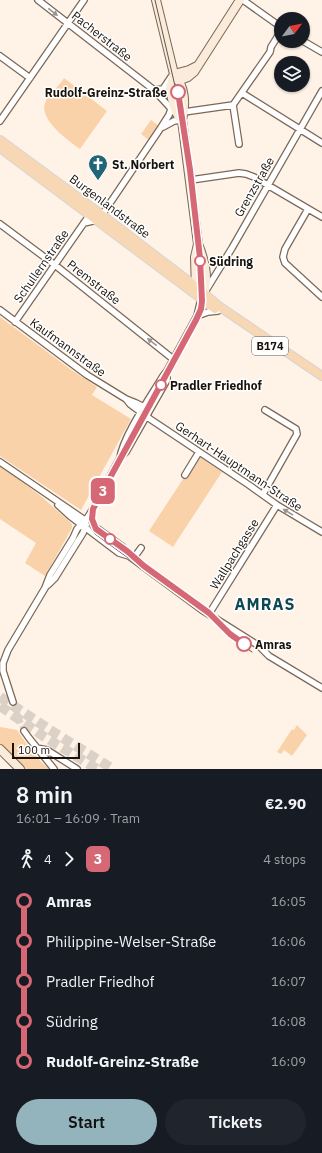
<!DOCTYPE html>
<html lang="en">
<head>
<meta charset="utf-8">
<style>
  :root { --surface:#171b24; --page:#20242c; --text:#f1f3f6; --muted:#9ea1a6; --accent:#93b4bd }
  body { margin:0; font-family:"IBM Plex Sans",sans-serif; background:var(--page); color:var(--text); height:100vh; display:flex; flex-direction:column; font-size:15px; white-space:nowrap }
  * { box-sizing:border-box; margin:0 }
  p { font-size:13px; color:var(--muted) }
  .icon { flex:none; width:22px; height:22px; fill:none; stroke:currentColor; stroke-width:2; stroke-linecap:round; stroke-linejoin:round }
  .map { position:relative; height:769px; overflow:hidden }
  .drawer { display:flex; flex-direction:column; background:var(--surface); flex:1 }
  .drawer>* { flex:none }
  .badge { padding:0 8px; border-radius:6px; font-size:14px; line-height:26px }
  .needle { width:26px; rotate:58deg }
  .buttons { position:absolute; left:274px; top:12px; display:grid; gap:8px }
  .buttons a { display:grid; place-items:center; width:36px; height:36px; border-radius:50%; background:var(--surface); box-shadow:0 1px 3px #0004; font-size:20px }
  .scale { position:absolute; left:12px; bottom:10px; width:68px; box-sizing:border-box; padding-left:4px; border:2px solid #19130c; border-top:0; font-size:11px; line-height:14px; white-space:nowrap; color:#19130c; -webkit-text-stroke:3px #fff; paint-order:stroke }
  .map>.badge { position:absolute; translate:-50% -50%; box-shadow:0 0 0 2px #fff }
  .legs { display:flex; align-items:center; gap:6px; height:44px; padding:0 16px; font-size:13px }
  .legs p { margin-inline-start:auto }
  .head { display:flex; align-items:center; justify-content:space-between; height:68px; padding:0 16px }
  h1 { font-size:22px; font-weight:600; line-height:30px }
  .cta { display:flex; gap:8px; margin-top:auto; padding:8px 16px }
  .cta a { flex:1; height:46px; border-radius:24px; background:var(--accent); color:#111; font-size:16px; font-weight:600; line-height:46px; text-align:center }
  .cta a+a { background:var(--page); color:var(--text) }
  ul { padding:0 16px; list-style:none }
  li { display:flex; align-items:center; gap:14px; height:40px; font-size:15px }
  li i { display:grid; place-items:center; width:6px; height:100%; margin:0 5px; background:currentColor }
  li i::after { content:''; width:10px; height:10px; margin:-5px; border:3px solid; border-radius:50%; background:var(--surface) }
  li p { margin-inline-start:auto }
  li:first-child i { background:linear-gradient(#0000 50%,currentColor 0) }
  li:last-child i { background:linear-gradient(currentColor 50%,#0000 0) }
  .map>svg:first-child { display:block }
</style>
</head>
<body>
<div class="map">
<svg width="322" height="769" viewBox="0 0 322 769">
  <rect width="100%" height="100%" fill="#fff2e7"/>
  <path fill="#fad2aa" d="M64 78 107 111 80 149C69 141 39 120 45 103 47 96 60 85 64 78Z
    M151 120 159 126 149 140 141 134Z
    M0 317 73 371 97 387 92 395 131 419 81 510 0 456Z
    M198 456 222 472 173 547 149 531Z
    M0 465 42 497 72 524V528L45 576 25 563 36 543 0 519Z
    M297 725 307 735 292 756 284 750 281 754 277 752 292 729 294 730Z
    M0 727 17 730 26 743 41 762 49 769H25L0 744Z"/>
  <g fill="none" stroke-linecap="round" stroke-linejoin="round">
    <path stroke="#dcd1c6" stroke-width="5.5" stroke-dasharray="5.5 3" stroke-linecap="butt" d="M13 702 24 731"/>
    <path stroke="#dcd1c6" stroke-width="10" stroke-dasharray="10 5" stroke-linecap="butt" d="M0 697 50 730 113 769
      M0 706 43 736 97 769"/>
    <defs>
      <path id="street" d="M38 0 154 90 175 113
        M243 0 281 27
        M303 41 322 52
        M0 56 30 78
        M154 90 163 89 171 77
        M242 93 322 143
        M233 105 239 144
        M184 112 233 105 270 52 271 47 281 31
        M0 121 84 0
        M163 127 174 121 182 120
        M191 180 239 173 246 174 254 177 322 217
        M308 209 285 249 283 257 285 263 322 297
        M84 223 97 220 102 215 160 129 169 115 172 106
        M0 224 55 265 173 359
        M205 292 232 248 322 91
        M0 310 87 375 126 399 136 403 144 407 146 416
        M197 316 208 312 218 311
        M15 322 86 220
        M126 399 130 404 150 419 249 485 277 505 322 532
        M120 458C123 436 151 396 163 376L167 371 197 316 201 299
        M0 462 98 529 123 547 129 556 202 610 259 646 269 656 322 688
        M185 475 199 452
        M263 494 297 434 296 429 265 410
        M58 505 70 516 119 553 129 556
        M133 559 141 548
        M48 585 55 578 83 533 86 525
        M209 614 277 505
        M13 702 3 671V663L8 650 45 588 50 575 73 538 77 529 86 520 91 512 120 458 126 452 167 380V371
        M24 731 29 738 54 769
        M36 748 47 750 77 769"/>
      <path id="secondary" d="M156 0 174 74 170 88 173 104 178 116 182 120
        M174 74C185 86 186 104 182 120L198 244C205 261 210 281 202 298
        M174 74 189 70 197 66
        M180 80 188 77 194 72 240 0
        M196 291 195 257 198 244
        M0 749 20 769"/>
      <path id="primary" d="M0 140 102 215 195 286 220 307 322 376
        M0 148 215 309"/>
    </defs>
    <use href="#street" stroke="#7b6958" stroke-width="8"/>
    <use href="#secondary" stroke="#7b6958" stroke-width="10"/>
    <use href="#primary" stroke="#d6d5d3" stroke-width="10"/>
    <use href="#street" stroke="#fff" stroke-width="5.5"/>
    <use href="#secondary" stroke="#fbebda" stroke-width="8"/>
    <use href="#primary" stroke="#f8d7b5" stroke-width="8"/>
    <path stroke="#5f564e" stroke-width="1" d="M155 0 175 86 187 160 197 244 200 282V302L196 315 90 512C87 520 89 527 95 534L206 614 230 637 252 652"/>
  </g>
  <defs><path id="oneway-solid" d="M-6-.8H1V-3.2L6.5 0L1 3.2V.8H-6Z"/></defs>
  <g fill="#989592">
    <use href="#oneway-solid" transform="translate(53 12) rotate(38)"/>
    <use href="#oneway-solid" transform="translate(152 342) rotate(-142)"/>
    <use href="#oneway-solid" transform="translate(288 512) rotate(-149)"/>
  </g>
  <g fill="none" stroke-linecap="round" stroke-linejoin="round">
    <defs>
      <path id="line-1" d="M178 92 190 170 200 258 202 301 201 309 196 320 93 509 92 519 96 529 127 551 144 566 209 613 230 634 244 644"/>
    </defs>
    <use href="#line-1" stroke="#fff" stroke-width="9"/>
    <use href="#line-1" stroke="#d66775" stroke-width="6"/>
  </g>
  <defs>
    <symbol id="church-pin" viewBox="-11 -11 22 30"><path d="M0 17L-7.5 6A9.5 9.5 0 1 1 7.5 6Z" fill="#216677" stroke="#fff"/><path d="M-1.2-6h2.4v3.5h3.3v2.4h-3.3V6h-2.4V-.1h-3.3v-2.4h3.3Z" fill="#fff"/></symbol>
  </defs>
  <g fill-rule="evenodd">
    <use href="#church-pin" x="87" y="153" width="22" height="30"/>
  </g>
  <g fill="#fff" stroke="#d66775" stroke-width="2">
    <circle cx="178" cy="92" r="7"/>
    <circle cx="200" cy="261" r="5"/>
    <circle cx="161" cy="385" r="5"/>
    <circle cx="110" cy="539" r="5"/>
    <circle cx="244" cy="644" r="7"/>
  </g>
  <g text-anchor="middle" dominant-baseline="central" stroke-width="3" stroke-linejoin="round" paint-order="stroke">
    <rect fill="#fff" stroke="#5e5a55" stroke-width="1" x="252" y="337" width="36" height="18" rx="3"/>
    <g font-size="11" font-weight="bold" fill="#19130c">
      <text x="270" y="346">B174</text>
    </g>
    <g font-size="12" fill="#19130c" stroke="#fff">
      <text transform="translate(102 36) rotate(38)">Pacherstraße</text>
      <text transform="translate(254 187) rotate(-60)">Grenzstraße</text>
      <text transform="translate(110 206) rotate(37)">Burgenlandstraße</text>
      <text transform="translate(41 266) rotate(-55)">Schullernstraße</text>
      <text transform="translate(94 282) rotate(38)">Premstraße</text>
      <text transform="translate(68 347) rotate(36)">Kaufmannstraße</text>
      <text transform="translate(239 466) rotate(34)">Gerhart-Hauptmann-Straße</text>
      <text transform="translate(234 554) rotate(-58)">Wallpachgasse</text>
    </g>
    <g font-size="12" font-weight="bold" fill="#19130c" stroke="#fff" text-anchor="start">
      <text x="167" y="92" text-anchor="end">Rudolf-Greinz-Straße</text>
      <text x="209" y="261">Südring</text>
      <text x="170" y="385">Pradler Friedhof</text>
      <text x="255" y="644">Amras</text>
    </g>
    <g font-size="12" font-weight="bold" fill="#19130c" stroke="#fff" text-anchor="start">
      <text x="112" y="164">St. Norbert</text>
    </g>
    <g font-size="16" font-weight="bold" letter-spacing="1" fill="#0f4855" stroke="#fff">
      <text x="265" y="604">AMRAS</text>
    </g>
  </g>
</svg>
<div class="buttons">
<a><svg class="needle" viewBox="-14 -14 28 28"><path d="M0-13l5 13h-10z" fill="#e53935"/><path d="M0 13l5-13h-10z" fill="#9ea1a6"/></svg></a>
<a><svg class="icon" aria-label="layers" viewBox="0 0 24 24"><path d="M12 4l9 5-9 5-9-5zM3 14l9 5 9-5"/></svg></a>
</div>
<div class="scale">100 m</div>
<b class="badge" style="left:103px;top:491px;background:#d66775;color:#fff">3</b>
</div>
<section class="drawer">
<div class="head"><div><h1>8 min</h1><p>16:01 – 16:09 · Tram</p></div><b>€2.90</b></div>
<div class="legs"><svg class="icon" aria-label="walk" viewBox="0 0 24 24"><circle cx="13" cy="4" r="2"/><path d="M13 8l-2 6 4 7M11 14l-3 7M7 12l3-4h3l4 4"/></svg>4<svg class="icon" aria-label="forward" viewBox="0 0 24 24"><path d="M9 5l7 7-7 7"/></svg><b class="badge" style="background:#d66775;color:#fff">3</b><p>4 stops</p></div>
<ul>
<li><i style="color:#d66775"></i><b>Amras</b><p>16:05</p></li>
<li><i style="color:#d66775"></i><span>Philippine-Welser-Straße</span><p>16:06</p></li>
<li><i style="color:#d66775"></i><span>Pradler Friedhof</span><p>16:07</p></li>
<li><i style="color:#d66775"></i><span>Südring</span><p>16:08</p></li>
<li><i style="color:#d66775"></i><b>Rudolf-Greinz-Straße</b><p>16:09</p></li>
</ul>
<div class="cta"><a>Start</a><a>Tickets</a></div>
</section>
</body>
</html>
